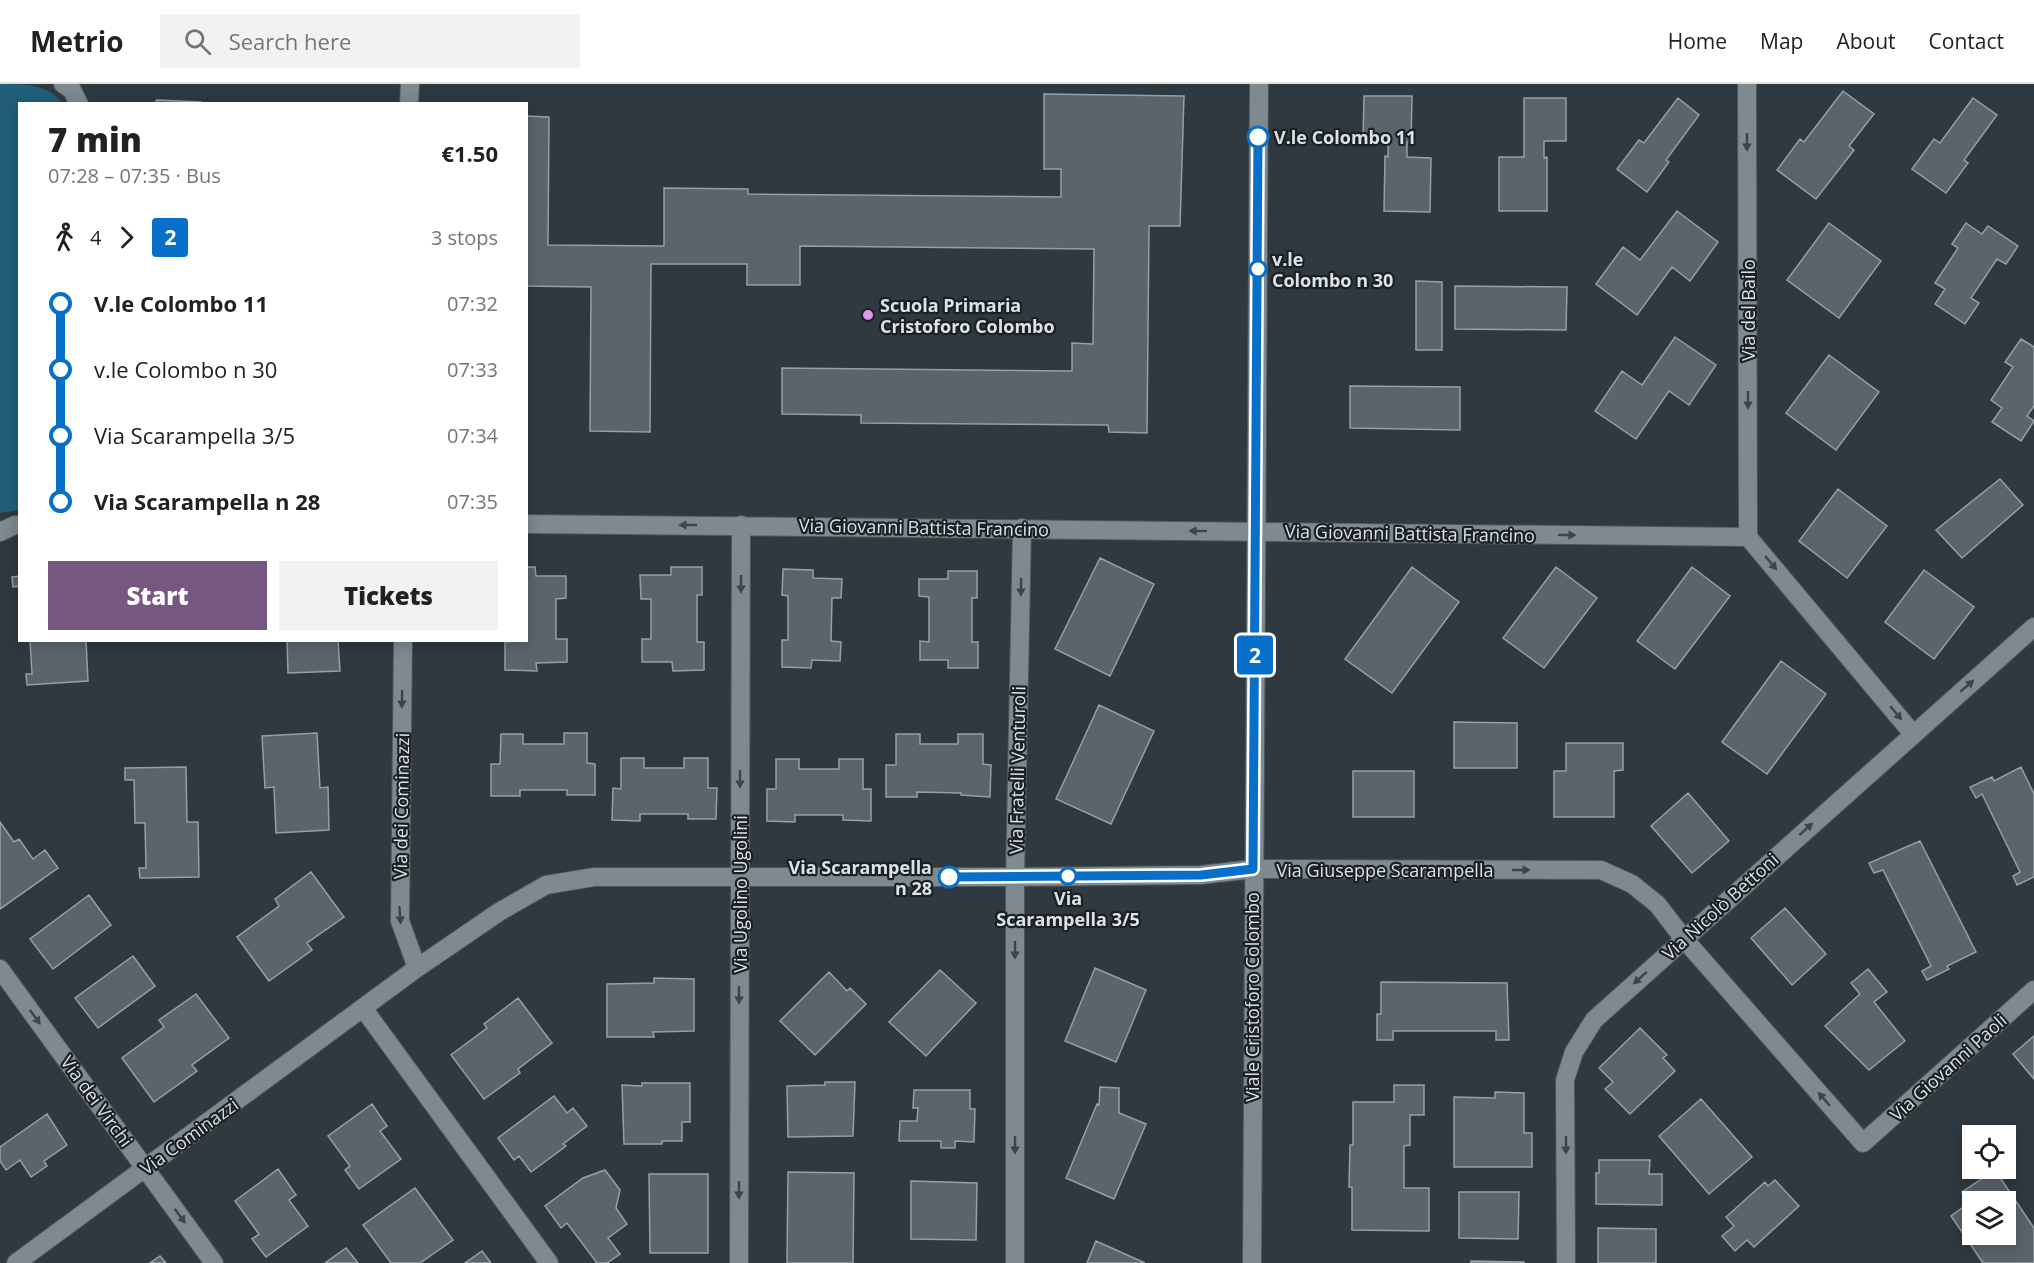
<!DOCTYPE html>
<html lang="en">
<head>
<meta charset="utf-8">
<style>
  :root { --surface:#fff; --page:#f2f2f2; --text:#202124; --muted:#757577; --line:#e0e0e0; --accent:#765780 }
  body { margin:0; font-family:"Open Sans",sans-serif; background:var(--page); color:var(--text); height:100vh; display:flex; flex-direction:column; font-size:22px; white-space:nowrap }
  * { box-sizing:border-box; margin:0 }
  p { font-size:20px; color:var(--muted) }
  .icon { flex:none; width:33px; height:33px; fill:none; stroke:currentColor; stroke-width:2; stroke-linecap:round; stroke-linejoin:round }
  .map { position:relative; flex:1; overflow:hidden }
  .sheet { position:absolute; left:18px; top:18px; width:510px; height:540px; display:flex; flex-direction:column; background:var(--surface); border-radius:0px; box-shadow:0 3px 15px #0003 }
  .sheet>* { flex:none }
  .badge { padding:0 12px; border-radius:4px; font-size:21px; line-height:39px }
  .fabs { position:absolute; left:1962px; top:1041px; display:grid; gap:12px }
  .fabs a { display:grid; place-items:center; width:54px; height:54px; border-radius:0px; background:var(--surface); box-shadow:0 3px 15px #0003; font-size:30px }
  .map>.badge { position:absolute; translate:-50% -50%; box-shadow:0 0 0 3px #fff }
  .legs { display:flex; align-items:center; gap:9px; height:66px; padding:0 30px; font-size:20px }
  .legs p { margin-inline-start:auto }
  .overview { display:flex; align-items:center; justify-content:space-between; height:102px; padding:0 30px }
  h1 { font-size:33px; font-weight:800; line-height:45px }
  .button { display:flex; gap:12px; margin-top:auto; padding:12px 30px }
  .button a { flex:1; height:69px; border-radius:0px; background:var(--accent); color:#fff; font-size:24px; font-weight:800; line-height:69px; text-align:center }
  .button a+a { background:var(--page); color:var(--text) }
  ul { padding:0 30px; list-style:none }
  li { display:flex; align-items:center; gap:21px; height:66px; font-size:22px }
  li i { display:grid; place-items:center; width:9px; height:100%; margin:0 8px; background:currentColor }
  li i::after { content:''; width:15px; height:15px; margin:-8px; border:4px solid; border-radius:50%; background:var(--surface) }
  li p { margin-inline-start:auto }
  li:first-child i { background:linear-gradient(#0000 50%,currentColor 0) }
  li:last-child i { background:linear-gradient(currentColor 50%,#0000 0) }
  header { display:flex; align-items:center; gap:36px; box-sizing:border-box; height:84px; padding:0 30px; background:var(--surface); border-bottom:2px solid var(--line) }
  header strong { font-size:28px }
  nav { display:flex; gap:33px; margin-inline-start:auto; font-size:21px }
  .search { width:420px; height:54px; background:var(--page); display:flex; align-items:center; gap:15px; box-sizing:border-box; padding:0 21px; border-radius:0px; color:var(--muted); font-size:22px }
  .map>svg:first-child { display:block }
</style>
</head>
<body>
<header>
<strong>Metrio</strong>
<div class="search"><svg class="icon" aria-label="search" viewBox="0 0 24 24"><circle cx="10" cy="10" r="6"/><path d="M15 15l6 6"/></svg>Search here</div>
<nav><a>Home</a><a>Map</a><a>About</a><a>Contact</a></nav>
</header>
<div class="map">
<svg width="2034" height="1179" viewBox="0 0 2034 1179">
  <rect width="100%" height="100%" fill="#2f393f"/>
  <path fill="#205f79" d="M0 0C23 0 49 0 62 19L20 20V426L0 429Z"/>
  <path fill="#5b636c" stroke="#969fa8" stroke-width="1.5" fill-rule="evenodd" d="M1843 7 1874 30 1849 62 1854 66 1816 115 1777 86 1800 55 1804 58Z
    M1044 10 1184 12 1180 142H1149L1147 349 1109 348 1108 341 861 339V331L782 330V284L1072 287V259L1093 260 1094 165 800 162V201H747V180H651L650 348 590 347 591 203 526 202V32L549 33 548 161 664 162V104L748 105V110L1061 113V85H1044Z
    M1364 12H1412L1411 58H1407V73L1431 74 1430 128 1384 127 1385 72 1388 73V58L1363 57Z
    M1524 14H1566V57H1544V74L1547 73V127H1499V73H1524Z
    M1678 14 1699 31 1666 76 1669 78 1647 108 1617 85 1639 56 1644 59Z
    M1973 14 1997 31 1964 76 1968 79 1946 109 1912 85 1934 55 1940 59Z
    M157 16 201 18V20H154Z
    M1677 127 1718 158 1690 197 1672 183 1637 231 1596 200 1623 163 1640 176Z
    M1829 139 1881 177 1839 234 1787 196Z
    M1966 139 1982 150 1988 142 2018 162 2006 180 1997 175 1971 214 1979 219 1965 240 1935 220 1945 205 1935 199 1958 164 1952 160Z
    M1416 197 1442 198V266H1416Z
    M1455 202 1567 203 1566 246 1455 245Z
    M1675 253 1716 281 1689 321 1669 307 1636 355 1595 327 1622 287 1642 301Z
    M2021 255 2034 263V322L2027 332 2034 337 2021 357 1992 338 2002 324 1991 316 2013 283 2005 278Z
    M1829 271 1879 308 1836 366 1786 329Z
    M1350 302 1460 303V346L1350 344Z
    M2000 395 2023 421 1962 474 1936 446Z
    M1838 405 1887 442 1847 494 1799 457Z
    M1100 474 1154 500 1110 592 1055 565Z
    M526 483H535L536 492H566V514L556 515V555H567V578L536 579 537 587 505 586V558L526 556Z
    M671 483H702V511H697V558H704V586L673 587 672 578H642V555H651V515H641L640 491H671Z
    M1412 483 1459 518 1392 609 1345 575Z
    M1556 483 1597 514 1544 584 1503 554Z
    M1692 483 1730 512 1675 585 1637 557Z
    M783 485 813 486V494L842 495 841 514H832L831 557 841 558 840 577 812 576 811 584 782 583V556H788V512L782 511Z
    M1924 486 1974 523 1934 575 1885 538Z
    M948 487H977V514H972V558H978V584H948V576H920V557L929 558V513L919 512V495H948Z
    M20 492V502L13 503 12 493Z
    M30 556H86L88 597 27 601 26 590H32Z
    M287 556H338L340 587 288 589Z
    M1781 577 1826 610 1767 690 1722 658Z
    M1099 621 1154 647 1111 740 1056 715Z
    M1454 638 1517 639V684H1454Z
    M317 649 320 704 328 703 329 746 276 749 274 703 265 704 262 652Z
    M564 649H587V679L595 680V711H567V706H520V712H491V680H500L501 650H523V660H564Z
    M896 650H920V660H958V650H983V680L991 681 990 713 961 711V709L917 708V713H886V681H896Z
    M1566 659H1623V686L1614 687V733H1554V687H1566Z
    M621 674H644V684H684V674H708V704H717L716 735H688V730H640V737L612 736 613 704 621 705Z
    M776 675H799V685H839V675H863V705H871V737L843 736V731H795V738L767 737V705H776Z
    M186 683 187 738H198L199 793 140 794 139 784H146L145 739H135L134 696H125V684Z
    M2021 683 2034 710V793L2017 801 2013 792 2020 788 1982 710 1976 714 1970 703 1992 693 1994 697Z
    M1353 687H1414V733H1353Z
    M1688 709 1729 757 1692 789 1651 742Z
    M0 738 14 758 19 755 33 775 45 766 58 784 0 825Z
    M1920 757 1976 868 1947 882 1949 885 1927 896 1922 887 1931 882 1883 786 1874 789 1869 779Z
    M311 788 344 833 307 859 312 866 269 897 237 853 279 822 275 815Z
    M89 811 111 841 53 885 30 855Z
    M1785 824 1826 870 1792 901 1751 854Z
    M133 872 155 902 98 944 75 914Z
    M1095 884 1146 906 1116 978 1065 957Z
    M1868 885 1887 908 1874 918 1905 957 1869 986 1825 942 1860 910 1851 899Z
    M940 886 976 919 926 972 889 938Z
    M829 888 847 907 850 904 866 920 815 971 780 937Z
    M654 894 694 895V947L653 948 654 953H607V900L654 899Z
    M1381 898 1507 899 1509 956H1496V947H1393V956H1377V930H1381Z
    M196 910 229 954 192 981 197 987 154 1018 122 974 164 943 159 936Z
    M518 914 552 959 518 985 520 989 484 1015 451 971 487 944 484 940Z
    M1640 944 1667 971 1663 974 1675 987 1630 1030 1605 1005 1613 998 1599 984Z
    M2034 952V995L2013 970Z
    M825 998H855L853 1052 788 1053 787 1002 825 1001Z
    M642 999H690V1038H682V1057H662V1060H624L622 1001 642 1002Z
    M1394 1001H1424V1031H1410V1061L1404 1062V1104H1429V1147L1352 1146V1103H1349L1350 1061H1353V1018H1394Z
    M1100 1003 1119 1004V1029L1146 1040 1114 1115 1066 1094 1097 1020 1099 1021Z
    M914 1006H970V1025H975L974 1058 955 1057V1064H941V1057H899L900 1037H917L918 1024H913Z
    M1495 1008 1524 1009V1049H1532V1083H1454V1013L1495 1014Z
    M554 1012 567 1029 573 1024 587 1042 563 1060 566 1062 531 1088 519 1072 514 1076 498 1054Z
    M1701 1015 1752 1073 1709 1110 1659 1052Z
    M372 1020 387 1042 380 1047 401 1075 359 1105 345 1086 350 1082 328 1052Z
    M47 1030 67 1061 44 1077 47 1082 31 1093 20 1076 6 1086 0 1077V1063Z
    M1599 1076H1650L1649 1090H1662V1121L1596 1120V1089H1599Z
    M278 1085 296 1111 289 1116 308 1142 266 1173 252 1155 259 1150 235 1117Z
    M605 1086 620 1106 616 1124 627 1140 608 1154 620 1170 607 1179H597L567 1139 561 1144 545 1122 583 1094Z
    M1995 1086 2034 1144V1179H1983L1951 1132 1969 1119 1962 1108ZM1972 1118H2006V1150H1972Z
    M788 1088 854 1089 853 1179H787Z
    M649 1090H708V1169H650Z
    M1775 1096 1799 1122 1754 1163 1747 1156 1735 1167 1722 1152 1734 1142 1726 1133 1765 1098 1768 1102Z
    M911 1097 977 1099 976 1156 911 1155Z
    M415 1104 453 1156 420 1179H391L363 1141Z
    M1459 1108H1519L1518 1155 1459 1154Z
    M1598 1144 1656 1145V1179H1598Z
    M1096 1157 1145 1179H1087Z
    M346 1164 358 1179H325Z
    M482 1167 491 1179H465Z
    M160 1172 166 1179H150Z
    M1471 1177 1524 1178V1179H1471Z"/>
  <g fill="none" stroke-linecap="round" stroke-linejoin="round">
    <defs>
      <path id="street" d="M63 0 72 6 79 20
        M1747 0 1748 453
        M409 20 410 0
        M526 440 1748 453 1913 650
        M0 448 15 441H20
        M403 556 400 837 417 884
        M0 885 214 1179
        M363 924 549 1179
        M16 1179 417 884 499 828 546 801 594 793H1015L1201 791 1253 785 1601 786 1632 800 1657 820 1684 855 1863 1059 2034 906
        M739 1179 741 441
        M1015 1179V793L1022 444
        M1566 1179 1565 996 1574 968 1594 936 2034 543"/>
      <path id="secondary" d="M1252 1179 1259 0"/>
    </defs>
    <use href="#street" stroke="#4e575b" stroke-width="20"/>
    <use href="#secondary" stroke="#4e575b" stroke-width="20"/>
    <use href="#street" stroke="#7e8a90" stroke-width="18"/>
    <use href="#secondary" stroke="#7e8a90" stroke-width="18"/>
  </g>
  <defs><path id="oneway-solid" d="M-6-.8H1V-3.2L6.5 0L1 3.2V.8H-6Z" transform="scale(1.5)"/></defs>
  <g fill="#3e4548">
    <use href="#oneway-solid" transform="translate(1747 58) rotate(90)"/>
    <use href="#oneway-solid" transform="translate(1748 316) rotate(90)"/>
    <use href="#oneway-solid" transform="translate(688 441) rotate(-180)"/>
    <use href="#oneway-solid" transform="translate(1198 447) rotate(-179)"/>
    <use href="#oneway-solid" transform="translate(1567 451) rotate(1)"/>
    <use href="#oneway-solid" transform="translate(1771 479) rotate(50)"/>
    <use href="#oneway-solid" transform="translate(741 500) rotate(90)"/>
    <use href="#oneway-solid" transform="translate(1021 503) rotate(91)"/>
    <use href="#oneway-solid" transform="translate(1967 602) rotate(-41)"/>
    <use href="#oneway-solid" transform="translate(402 615) rotate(91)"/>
    <use href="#oneway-solid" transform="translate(1896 629) rotate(50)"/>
    <use href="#oneway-solid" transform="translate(740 695) rotate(90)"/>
    <use href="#oneway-solid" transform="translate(1806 745) rotate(-42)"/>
    <use href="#oneway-solid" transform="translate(1521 786)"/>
    <use href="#oneway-solid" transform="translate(400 831) rotate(86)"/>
    <use href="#oneway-solid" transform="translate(1015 866) rotate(90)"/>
    <use href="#oneway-solid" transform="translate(1640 894) rotate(138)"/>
    <use href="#oneway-solid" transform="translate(739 911) rotate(90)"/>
    <use href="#oneway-solid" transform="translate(35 933) rotate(54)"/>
    <use href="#oneway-solid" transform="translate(1824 1015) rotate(-131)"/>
    <use href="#oneway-solid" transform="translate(1015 1061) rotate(90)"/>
    <use href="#oneway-solid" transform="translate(1566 1061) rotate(90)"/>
    <use href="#oneway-solid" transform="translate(739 1106) rotate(90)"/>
    <use href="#oneway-solid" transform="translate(180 1132) rotate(54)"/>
  </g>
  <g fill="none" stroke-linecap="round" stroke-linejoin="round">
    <defs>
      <path id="line-1" d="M949 793 1201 791 1253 785 1258 53"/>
    </defs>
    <use href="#line-1" stroke="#fff" stroke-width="14"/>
    <use href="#line-1" stroke="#0970ca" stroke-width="9"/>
  </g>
  <g fill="#fff" stroke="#0970ca" stroke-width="3">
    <circle cx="1258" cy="53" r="10"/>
    <circle cx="1258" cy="185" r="8"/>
    <circle cx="1068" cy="792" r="8"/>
    <circle cx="949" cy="793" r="10"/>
  </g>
  <circle fill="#df98f1" stroke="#1b2022" stroke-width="2" cx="868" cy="231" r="6"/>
  <g text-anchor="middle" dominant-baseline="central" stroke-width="4.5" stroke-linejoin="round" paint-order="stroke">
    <g font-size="18" font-weight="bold" fill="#dce3e6" stroke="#1b2022" text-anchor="start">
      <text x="1274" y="53">V.le Colombo 11</text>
      <text x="1272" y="175">v.le<tspan x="1272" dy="21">Colombo n 30</tspan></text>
      <text x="932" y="783" text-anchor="end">Via Scarampella<tspan x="932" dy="21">n 28</tspan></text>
      <text x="1068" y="814" text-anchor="middle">Via<tspan x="1068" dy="21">Scarampella 3/5</tspan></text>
    </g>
    <g font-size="18" font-weight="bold" fill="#dce3e6" stroke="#1b2022" text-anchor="start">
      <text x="880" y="221">Scuola Primaria<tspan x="880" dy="21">Cristoforo Colombo</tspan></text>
    </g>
    <g font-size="18" fill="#dce3e6" stroke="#1b2022">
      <text transform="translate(1748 226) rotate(-90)">Via del Bailo</text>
      <text transform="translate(924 443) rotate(1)">Via Giovanni Battista Francino</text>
      <text transform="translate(1410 449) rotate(1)">Via Giovanni Battista Francino</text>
      <text transform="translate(1017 686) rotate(-89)">Via Fratelli Venturoli</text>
      <text transform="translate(401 722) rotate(-89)">Via dei Cominazzi</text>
      <text x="1385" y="786">Via Giuseppe Scarampella</text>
      <text transform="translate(740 810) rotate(-90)">Via Ugolino Ugolini</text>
      <text transform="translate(1720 822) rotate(-42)">Via Nicolò Bettoni</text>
      <text transform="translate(1252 913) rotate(-90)">Viale Cristoforo Colombo</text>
      <text transform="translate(1948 983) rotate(-42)">Via Giovanni Paoli</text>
      <text transform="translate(97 1017) rotate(54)">Via dei Virchi</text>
      <text transform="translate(189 1052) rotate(-36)">Via Cominazzi</text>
    </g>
  </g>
</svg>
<div class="fabs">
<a><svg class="icon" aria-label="locate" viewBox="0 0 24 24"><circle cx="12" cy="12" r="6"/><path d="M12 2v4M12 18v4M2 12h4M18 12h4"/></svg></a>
<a><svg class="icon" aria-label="layers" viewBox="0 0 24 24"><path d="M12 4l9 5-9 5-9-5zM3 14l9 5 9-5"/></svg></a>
</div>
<b class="badge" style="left:1255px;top:571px;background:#0970ca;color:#fff">2</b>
<section class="sheet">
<div class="overview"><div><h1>7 min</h1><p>07:28 – 07:35 · Bus</p></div><b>€1.50</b></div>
<div class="legs"><svg class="icon" aria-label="walk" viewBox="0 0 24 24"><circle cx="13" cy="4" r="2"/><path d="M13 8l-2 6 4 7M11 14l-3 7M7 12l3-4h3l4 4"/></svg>4<svg class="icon" aria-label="forward" viewBox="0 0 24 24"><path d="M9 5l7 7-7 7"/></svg><b class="badge" style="background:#0970ca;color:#fff">2</b><p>3 stops</p></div>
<ul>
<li><i style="color:#0970ca"></i><b>V.le Colombo 11</b><p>07:32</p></li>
<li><i style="color:#0970ca"></i><span>v.le Colombo n 30</span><p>07:33</p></li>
<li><i style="color:#0970ca"></i><span>Via Scarampella 3/5</span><p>07:34</p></li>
<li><i style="color:#0970ca"></i><b>Via Scarampella n 28</b><p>07:35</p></li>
</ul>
<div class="button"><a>Start</a><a>Tickets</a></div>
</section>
</div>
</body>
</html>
